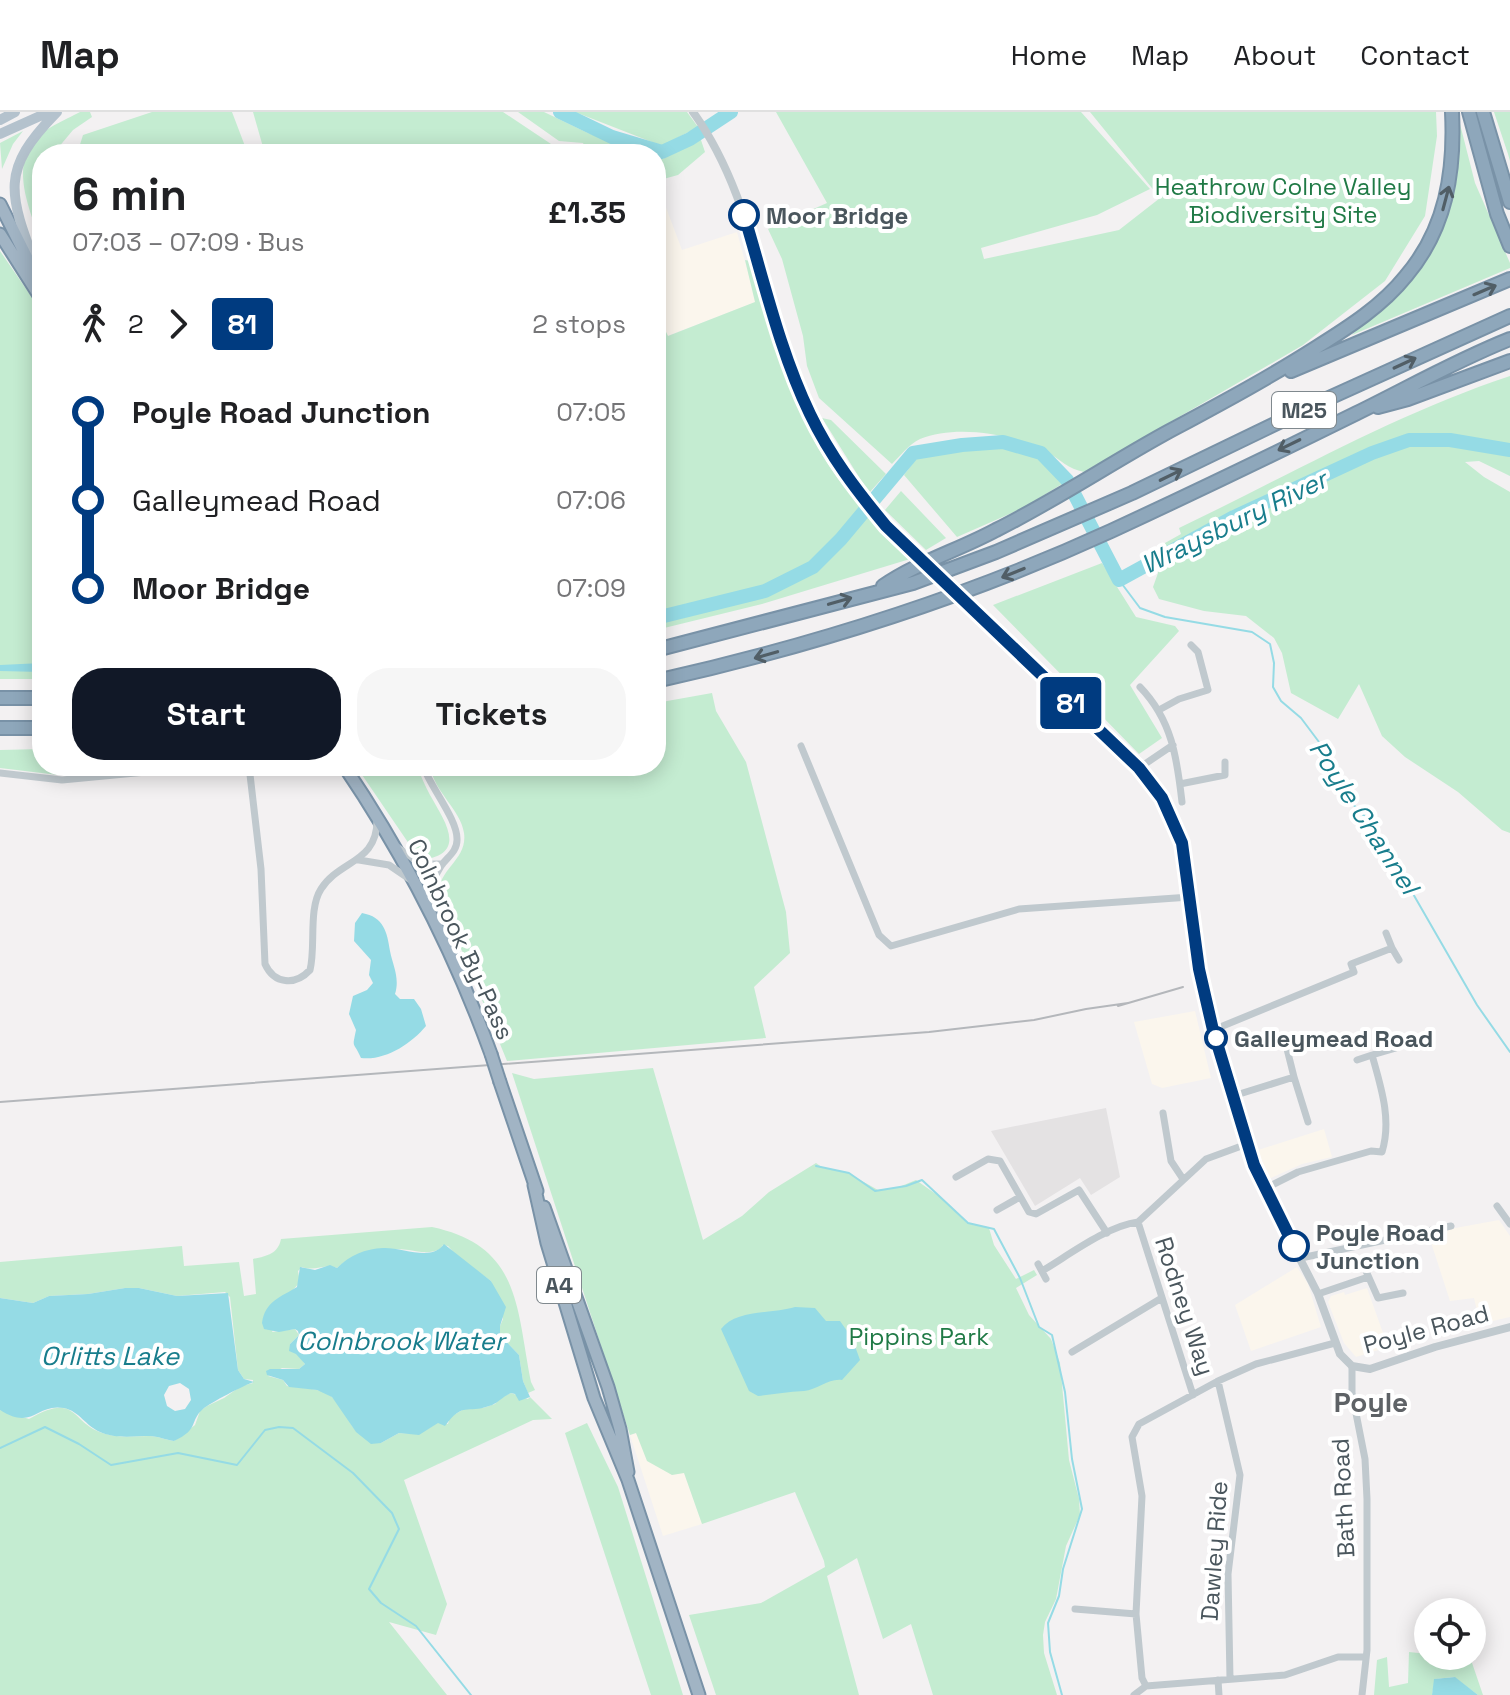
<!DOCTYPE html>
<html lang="en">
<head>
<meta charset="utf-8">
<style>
  :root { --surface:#fff; --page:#f6f6f6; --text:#202124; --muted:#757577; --line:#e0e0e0; --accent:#111827 }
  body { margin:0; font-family:"Space Grotesk",sans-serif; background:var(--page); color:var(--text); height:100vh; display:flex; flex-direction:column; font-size:30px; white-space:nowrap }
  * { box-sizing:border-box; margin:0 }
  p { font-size:26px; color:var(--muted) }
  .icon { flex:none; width:44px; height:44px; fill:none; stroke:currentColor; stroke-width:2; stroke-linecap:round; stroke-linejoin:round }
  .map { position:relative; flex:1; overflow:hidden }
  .details { position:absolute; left:32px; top:32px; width:634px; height:632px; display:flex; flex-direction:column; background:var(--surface); border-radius:32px; box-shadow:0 4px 20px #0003 }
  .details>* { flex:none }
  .badge { padding:0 16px; border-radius:6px; font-size:28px; line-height:52px }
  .controls { position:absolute; left:1414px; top:1486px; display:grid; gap:16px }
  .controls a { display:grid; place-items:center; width:72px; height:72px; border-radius:50%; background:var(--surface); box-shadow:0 4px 20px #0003; font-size:40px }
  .map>.badge { position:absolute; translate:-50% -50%; box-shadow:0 0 0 4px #fff }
  .legs { display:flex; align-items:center; gap:12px; height:88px; padding:0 40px; font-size:26px }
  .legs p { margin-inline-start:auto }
  .overview { display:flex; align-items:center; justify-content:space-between; height:136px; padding:0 40px }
  h1 { font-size:44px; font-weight:700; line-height:60px }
  .action { display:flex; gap:16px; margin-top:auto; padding:16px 40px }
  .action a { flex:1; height:92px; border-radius:32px; background:var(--accent); color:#fff; font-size:32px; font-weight:700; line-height:92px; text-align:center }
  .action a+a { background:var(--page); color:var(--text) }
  ul { padding:0 40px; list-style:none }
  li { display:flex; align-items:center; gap:28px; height:88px; font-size:30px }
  li i { display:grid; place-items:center; width:12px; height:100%; margin:0 10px; background:currentColor }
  li i::after { content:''; width:20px; height:20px; margin:-10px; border:6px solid; border-radius:50%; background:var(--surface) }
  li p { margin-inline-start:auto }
  li:first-child i { background:linear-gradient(#0000 50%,currentColor 0) }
  li:last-child i { background:linear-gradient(currentColor 50%,#0000 0) }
  header { display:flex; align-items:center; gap:48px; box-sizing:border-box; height:112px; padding:0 40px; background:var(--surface); border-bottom:2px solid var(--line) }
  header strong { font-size:38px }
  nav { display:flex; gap:44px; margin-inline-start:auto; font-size:28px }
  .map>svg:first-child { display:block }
</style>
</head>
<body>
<header>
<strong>Map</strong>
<nav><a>Home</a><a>Map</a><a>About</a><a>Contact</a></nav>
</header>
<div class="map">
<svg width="1510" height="1583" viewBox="0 0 1510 1583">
  <rect width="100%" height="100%" fill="#f3f1f2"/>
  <path fill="#fbf6ed" d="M656 69 682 138 737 120 756 190 667 224 656 199Z
    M1195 899 1211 966 1162 976 1152 972 1134 910Z
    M1324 1017 1332 1045 1302 1052 1271 1066 1266 1063 1258 1038Z
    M1499 1108 1510 1124V1205L1480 1212 1474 1186 1450 1189 1428 1121Z
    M1297 1155 1308 1172 1321 1215 1251 1239 1235 1193Z
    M1367 1176 1388 1235 1356 1245 1344 1231 1328 1190 1331 1184 1344 1180 1345 1183Z
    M636 1321 684 1360 702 1412 663 1424 630 1323Z"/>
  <path fill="#e4e2e3" d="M1106 996 1120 1065 1091 1083 1080 1066 1035 1094 991 1019Z"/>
  <path fill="#c4ecd1" d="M80 0H90L92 5 73 18 53 42H42L39 84 42 89V133C32 104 11 60 32 31 42 17 65 8 80 0Z
    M152 0H232L248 42H77L83 23Z
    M253 0H503L557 36 570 34 576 42H265Z
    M518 0H544L588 21 646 42H588L583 31 559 29Z
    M575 0H687L698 15 662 34Z
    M776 0H1081L1150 77 1097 103 981 136 984 147 1119 118 1160 86 1090 0H1436L1437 24 1425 104 1385 169 1303 233 1084 360C1068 357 1061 348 1047 340 1013 322 957 312 920 327 909 332 900 344 892 352L819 286 807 254 803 224 782 147 768 117 827 91Z
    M1494 0H1510V49L1508 42Z
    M1460 12 1475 71 1510 151V156L1352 223C1368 204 1391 192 1408 173 1449 127 1461 72 1460 12Z
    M23 19 13 32 2 57 0 31Z
    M700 25 705 40 678 63 656 69V45L663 47Z
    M0 139 42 200V567H0Z
    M745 148 751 149 754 153C772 224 793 303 836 364 858 394 884 421 910 447L762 492 656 518V199L668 224 755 190Z
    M1510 264V364L1479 349 1465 350 1484 365 1510 380V721L1502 718 1458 680 1405 645 1382 624 1359 572 1338 607 1291 581 1282 541 1274 526 1246 504 1204 499 1159 487 1153 475 1158 461 1149 440 1181 422 1179 416C1288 364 1395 302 1510 264Z
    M822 306 831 308 886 362 869 381Z
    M1004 334 1040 346 1062 372 1023 396 957 425 904 363 917 346 955 337Z
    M901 379 946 426 926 438 885 398Z
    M1102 451 1136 505 1175 514 1179 519 1130 573 1162 626 1139 642 993 493Z
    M712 581 716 599 746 650 786 800 790 841 754 875 766 926 507 949 439 783C437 757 468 748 464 721 461 698 434 680 430 654H656V591Z
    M42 637V654H164L58 663 0 656V638Z
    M356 654H417C421 664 425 674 430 683 444 708 470 743 420 748Z
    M653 956 703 1128 742 1104 769 1080 816 1051 823 1056 846 1060 878 1078 899 1075 916 1068 940 1085 967 1111 989 1116 994 1133 1016 1167 1034 1158 1037 1163 1016 1176 1029 1203 1051 1227 1060 1251 1069 1348 1079 1387 1080 1403 1066 1434 1056 1487 1045 1510 1043 1523 1044 1541 1057 1583H933L911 1512 883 1527 857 1446 827 1464 859 1583H716L689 1503 761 1491 825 1455 824 1449 795 1380 702 1412 684 1361 672 1363 647 1349 636 1321 630 1323 512 961 534 967Z
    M432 1115C521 1134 516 1195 531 1270L535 1278 528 1281 523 1269 519 1243 500 1223V1214L503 1207 491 1169 458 1145 448 1134 443 1133 440 1137C430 1142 420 1140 409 1138 384 1135 355 1139 337 1156 325 1151 315 1160 302 1155L298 1159 300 1170 293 1178 272 1220 295 1217 299 1223 290 1232 305 1252 299 1257 282 1256 268 1264 283 1268 287 1274C301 1276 320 1276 331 1284 354 1302 343 1322 381 1331L399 1321C417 1322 422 1322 438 1310L448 1312 450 1305 466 1296H483L495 1292 501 1285 511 1281 528 1287 530 1285 552 1307 533 1308 404 1368 447 1492 436 1523 389 1510 447 1583H0V1298L29 1307C79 1278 70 1313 106 1322 120 1326 135 1324 149 1324 158 1324 166 1328 174 1329L195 1313 200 1299 207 1294 224 1286 241 1274 253 1271V1268L244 1267 238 1258 230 1185 225 1180 177 1184 139 1176H125L88 1182 49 1184 33 1191 0 1186V1150L182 1134 184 1154 239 1150 244 1184 256 1182 253 1147C267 1144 278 1142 281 1127Z
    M587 1311 618 1375 683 1583H651L565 1321Z
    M1409 1540 1428 1542V1544L1470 1545 1483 1583H1478L1454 1565 1435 1567 1432 1583H1374L1377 1548 1387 1545 1389 1575 1408 1571Z"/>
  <path fill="#95dbe5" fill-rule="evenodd" d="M42 551V560L0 559V553Z
    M362 801C384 805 387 820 390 839 393 854 400 866 395 882L400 887H414L421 897 426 914C411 932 385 949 361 946 353 928 352 938 356 918L349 902 353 884 367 878 373 871 369 863 371 848 354 829 355 811Z
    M444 1132 491 1169 506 1195 500 1214V1223L519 1243 523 1269 530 1285 519 1289 515 1282 511 1281C503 1284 497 1292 489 1294 467 1302 463 1289 445 1314L438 1311 419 1323 399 1321 381 1331 371 1332 356 1320 332 1285 317 1278 289 1275 283 1268 267 1263 266 1259 270 1257H299L305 1252 296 1242 289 1239 290 1232 299 1223 298 1219 295 1217 279 1220 264 1217 262 1211C265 1189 281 1185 297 1175L300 1155 315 1158 330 1153 337 1156C350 1143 365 1137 383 1136 402 1135 432 1150 444 1132Z
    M125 1176H139L177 1184 228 1181 238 1258 244 1267 254 1270C244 1273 210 1291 203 1297 189 1309 200 1317 174 1329 166 1328 158 1324 149 1324 134 1324 115 1327 100 1320 86 1314 79 1299 64 1296 36 1291 33 1319 0 1298V1186L33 1191 49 1184 88 1182ZM180 1271 189 1277 191 1288 185 1297 175 1299 167 1294 164 1283 169 1274Z
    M795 1195 815 1196 826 1209H840L852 1226 860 1248 842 1268C829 1266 817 1278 804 1279 787 1280 773 1282 758 1284L749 1279 721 1217C736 1197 773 1202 795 1195Z
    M1455 1565 1478 1583H1432L1434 1567Z"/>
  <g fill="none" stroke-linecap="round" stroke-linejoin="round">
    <path stroke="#95dbe5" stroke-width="2" d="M1119 468 1140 496 1165 505 1252 520 1270 532 1274 551 1273 575 1281 589 1301 606 1325 638 1337 656 1343 682 1374 714 1477 893 1510 940
      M816 1054 849 1061 875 1079 906 1074 922 1068 968 1111 994 1117 1020 1166 1039 1215 1052 1223 1065 1280 1072 1347 1082 1397 1063 1457 1059 1484 1048 1511 1050 1540 1062 1583
      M0 1336 45 1315 79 1332 111 1353 178 1341 237 1353 265 1318 279 1315 293 1316 353 1361 392 1401 399 1417 369 1477 381 1491 416 1514 471 1583"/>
    <path stroke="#95dbe5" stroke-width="14" d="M560 0 612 25 662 40 690 27 731 0
      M656 506 765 479 813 455 841 427 913 341 962 333 1003 330 1041 341 1067 368 1119 468 1234 405 1372 341 1409 328H1450L1510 338"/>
    <defs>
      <path id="trunk" d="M0 92 42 176
        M0 122 42 188
        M344 654C405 744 454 840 491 942
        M500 970 537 1079
        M534 1073 547 1131 594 1286 628 1368 699 1583
        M544 1095 608 1275 620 1317 628 1360"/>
      <path id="motorway" d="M1469 0 1497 102 1510 134
        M1483 0 1510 90
        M1291 259 1510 167
        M1378 295 1408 287 1510 249
        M883 474C918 450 959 438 996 418 1054 389 1108 353 1164 322 1216 294 1267 267 1317 235 1349 215 1382 194 1406 164 1446 117 1455 60 1452 0
        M656 538 913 471 996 440 1132 381 1329 286 1510 204
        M656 569C812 534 965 486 1111 419 1193 381 1276 341 1357 301 1408 276 1457 248 1510 227
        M0 586H42
        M0 616H42"/>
    </defs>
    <use href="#trunk" stroke="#7992a7" stroke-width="15"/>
    <use href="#motorway" stroke="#7992a7" stroke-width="16"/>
    <path stroke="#c0c9ce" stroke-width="7" d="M1140 575C1172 608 1177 646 1182 690
      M1159 598 1179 587 1208 578 1198 540 1191 533
      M801 634 879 823 891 834 1019 797 1190 785
      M249 654 261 757 265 852C274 872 295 874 310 858 316 835 308 797 321 777 339 748 378 751 377 707
      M423 654C431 676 458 708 457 728 457 740 447 745 441 754 432 767 430 780 431 796
      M1139 656 1173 633
      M0 661 62 668 209 654
      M1180 672 1225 663V650
      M397 735 421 752H442
      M359 748 389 753 411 768
      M1386 821 1392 836
      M1213 918 1354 860 1351 852 1392 836 1399 848
      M1357 948 1372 943
      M1294 965 1308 1010
      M1233 984 1294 965 1285 929
      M1163 1001 1171 1049 1183 1067
      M956 1065 988 1047 1000 1049 1029 1100 1036 1102 1079 1078 1107 1121
      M1264 1077 1298 1060 1371 1039 1382 1040C1392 1008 1381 975 1372 943L1396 936
      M1497 1094 1510 1112
      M997 1098 1020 1085
      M1301 1146 1451 1114
      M1038 1152 1046 1167
      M1042 1159C1069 1143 1107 1114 1138 1110
      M1366 1159 1378 1186 1403 1181
      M1318 1182 1368 1165
      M1335 1231 1256 1252 1218 1269 1139 1312 1132 1325 1142 1384 1136 1502 1142 1566 1146 1574 1285 1563 1338 1545H1366
      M1072 1240 1160 1187
      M1352 1254V1281L1365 1347 1367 1387V1538L1362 1583
      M1218 1269 1240 1363 1228 1462 1230 1567
      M1193 1283 1138 1110 1206 1047 1247 1032
      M1075 1497 1136 1502
      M1218 1568 1219 1583
      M1134 1583 1146 1574"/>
    <path stroke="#c0c9ce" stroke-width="8" d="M693 0C742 68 757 152 782 229 796 273 815 313 838 353
      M1050 571 1139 656 1162 686 1174 711 1182 731 1186 757 1199 857 1213 918 1247 1032 1264 1077 1318 1182 1340 1242 1352 1254 1370 1257 1435 1235 1510 1215"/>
    <path stroke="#b4c2cd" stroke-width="10" d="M0 8 15 0
      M0 22 49 0
      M37 157C8 80 0 58 57 0"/>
    <use href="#trunk" stroke="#a1b4c4" stroke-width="11"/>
    <use href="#motorway" stroke="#8ea7bb" stroke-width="12"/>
    <path stroke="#b4b7bb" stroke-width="2" d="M1118 894 1183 875
      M0 990 929 920 1034 908 1086 897 1128 891"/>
    <defs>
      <path id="trunk-bridge" d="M491 942 500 970"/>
    </defs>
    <use href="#trunk-bridge" stroke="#7992a7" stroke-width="15" stroke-linecap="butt"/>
    <path stroke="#c0c9ce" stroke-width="8" d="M838 353 886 414 1050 571"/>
    <use href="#trunk-bridge" stroke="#a1b4c4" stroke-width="11"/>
  </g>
  <defs><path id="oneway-shaft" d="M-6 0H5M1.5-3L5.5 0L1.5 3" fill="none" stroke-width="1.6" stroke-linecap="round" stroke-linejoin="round" transform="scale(2)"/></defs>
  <g stroke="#515e66">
    <use href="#oneway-shaft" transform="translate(1446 86) rotate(-75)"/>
    <use href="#oneway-shaft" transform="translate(1485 178) rotate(-23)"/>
    <use href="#oneway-shaft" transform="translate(1405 251) rotate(-25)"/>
    <use href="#oneway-shaft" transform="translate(1289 333) rotate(154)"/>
    <use href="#oneway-shaft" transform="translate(1171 363) rotate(-26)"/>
    <use href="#oneway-shaft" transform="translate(1013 461) rotate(158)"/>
    <use href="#oneway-shaft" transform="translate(840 489) rotate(-16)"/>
    <use href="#oneway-shaft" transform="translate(766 543) rotate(164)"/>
  </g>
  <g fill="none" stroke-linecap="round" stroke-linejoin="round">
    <defs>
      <path id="line-1" d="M744 103C764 169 780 240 810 302 830 344 857 379 886 414L1139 656 1162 686 1182 731 1199 857 1213 918 1254 1053 1294 1134"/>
    </defs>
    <use href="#line-1" stroke="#fff" stroke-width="18"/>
    <use href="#line-1" stroke="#003b80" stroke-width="12"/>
  </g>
  <g fill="#fff" stroke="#003b80" stroke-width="4">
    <circle cx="744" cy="103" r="14"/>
    <circle cx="1216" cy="926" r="10"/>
    <circle cx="1294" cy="1134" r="14"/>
  </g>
  <g text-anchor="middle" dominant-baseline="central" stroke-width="8" stroke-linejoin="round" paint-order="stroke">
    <g fill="#fff" stroke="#80898e" stroke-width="2">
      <rect x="1272" y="280" width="64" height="36" rx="6"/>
      <rect x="537" y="1155" width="44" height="36" rx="6"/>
    </g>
    <g font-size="22" font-weight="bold" fill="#4a565d">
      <text x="1304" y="298">M25</text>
      <text x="559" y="1173">A4</text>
    </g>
    <g font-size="24" fill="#207a46" stroke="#fff">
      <text x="1283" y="74">Heathrow Colne Valley<tspan x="1283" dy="28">Biodiversity Site</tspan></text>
      <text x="919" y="1224">Pippins Park</text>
    </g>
    <g font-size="24" font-weight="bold" fill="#4a565d" stroke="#fff" text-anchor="start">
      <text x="766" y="103">Moor Bridge</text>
      <text x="1234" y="926">Galleymead Road</text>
      <text x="1316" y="1120">Poyle Road<tspan x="1316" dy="28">Junction</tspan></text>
    </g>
    <g font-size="24" fill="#4a565d" stroke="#fff">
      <text transform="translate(461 827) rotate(65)">Colnbrook By-Pass</text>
      <text transform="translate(1185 1194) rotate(72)">Rodney Way</text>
      <text transform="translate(1426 1217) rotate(-15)">Poyle Road</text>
      <text transform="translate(1343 1386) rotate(-93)">Bath Road</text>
      <text transform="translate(1214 1439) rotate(-86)">Dawley Ride</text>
    </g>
    <g font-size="26" font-style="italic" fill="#187d8c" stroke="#fff">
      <text transform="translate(1234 410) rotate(-26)">Wraysbury River</text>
      <text transform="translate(1364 705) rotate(57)">Poyle Channel</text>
      <text x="401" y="1229">Colnbrook Water</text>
      <text x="110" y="1244">Orlitts Lake</text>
    </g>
    <g font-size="28" font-weight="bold" fill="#5e6266" stroke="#fff">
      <text x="1371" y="1290">Poyle</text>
    </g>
  </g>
</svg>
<div class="controls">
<a><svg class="icon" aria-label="locate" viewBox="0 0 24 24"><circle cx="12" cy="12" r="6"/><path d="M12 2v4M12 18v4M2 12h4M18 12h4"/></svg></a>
</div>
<b class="badge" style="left:1071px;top:591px;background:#003b80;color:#fff">81</b>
<section class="details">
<div class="overview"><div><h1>6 min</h1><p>07:03 – 07:09 · Bus</p></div><b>£1.35</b></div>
<div class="legs"><svg class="icon" aria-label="walk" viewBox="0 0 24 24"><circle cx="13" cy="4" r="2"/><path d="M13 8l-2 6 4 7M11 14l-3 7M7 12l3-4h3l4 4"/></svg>2<svg class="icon" aria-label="forward" viewBox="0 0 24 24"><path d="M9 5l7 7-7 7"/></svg><b class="badge" style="background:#003b80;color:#fff">81</b><p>2 stops</p></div>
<ul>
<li><i style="color:#003b80"></i><b>Poyle Road Junction</b><p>07:05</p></li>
<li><i style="color:#003b80"></i><span>Galleymead Road</span><p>07:06</p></li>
<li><i style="color:#003b80"></i><b>Moor Bridge</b><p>07:09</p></li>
</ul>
<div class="action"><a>Start</a><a>Tickets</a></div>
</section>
</div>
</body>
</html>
